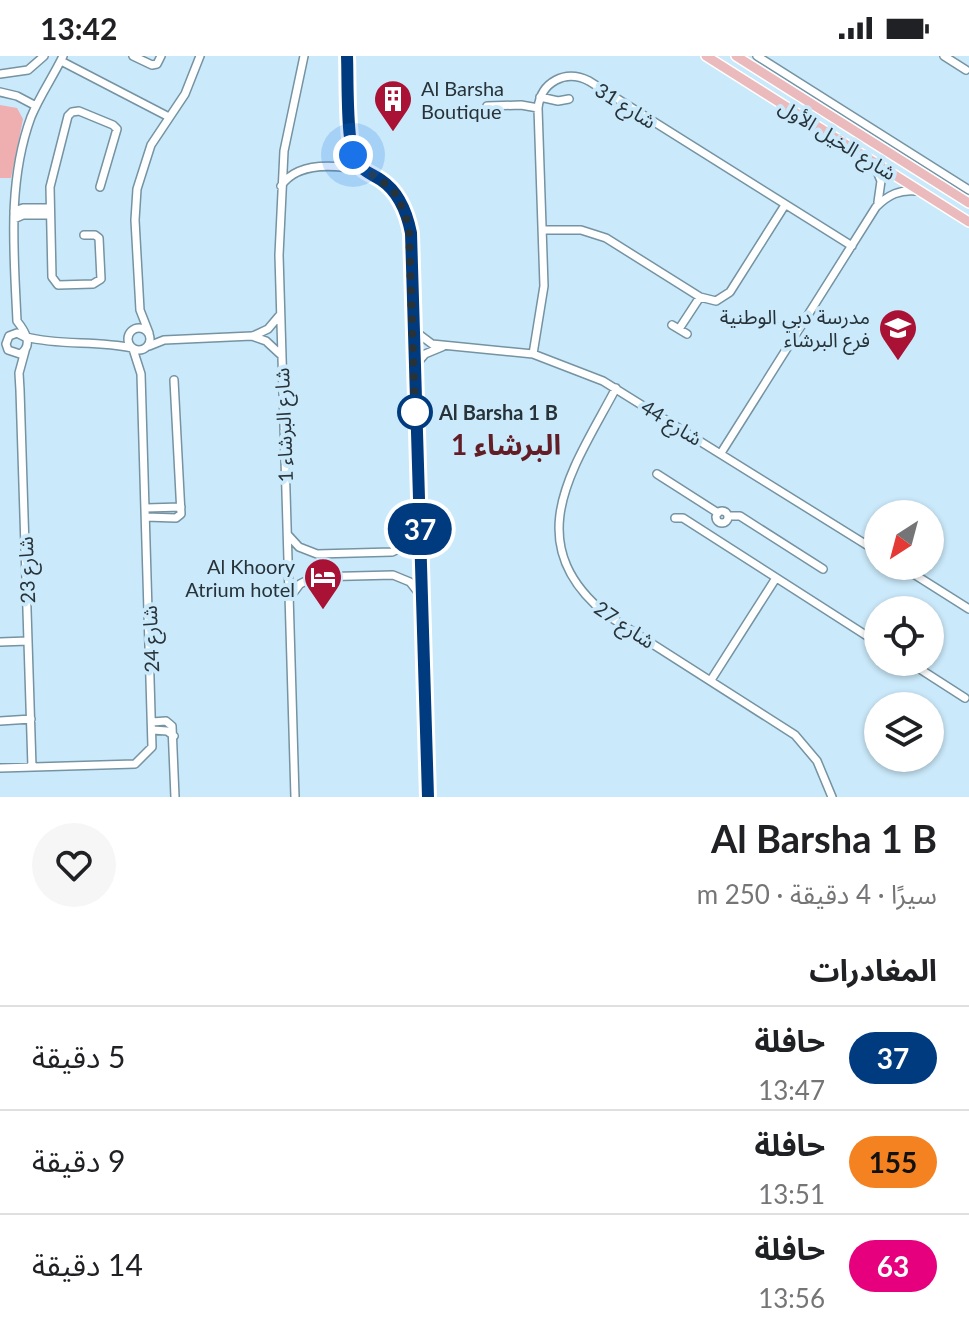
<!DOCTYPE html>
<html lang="ar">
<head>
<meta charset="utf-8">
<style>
  :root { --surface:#fff; --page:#f6f6f6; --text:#202124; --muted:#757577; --line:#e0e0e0 }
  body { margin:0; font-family:Lato,"Noto Sans Arabic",sans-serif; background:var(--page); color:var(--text); direction:rtl; height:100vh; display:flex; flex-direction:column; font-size:30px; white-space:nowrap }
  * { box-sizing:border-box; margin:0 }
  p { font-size:26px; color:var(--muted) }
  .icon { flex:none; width:44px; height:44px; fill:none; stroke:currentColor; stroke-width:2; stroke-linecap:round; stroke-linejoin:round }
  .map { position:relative; height:741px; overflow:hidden; direction:ltr }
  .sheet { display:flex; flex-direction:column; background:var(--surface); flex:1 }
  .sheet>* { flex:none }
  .badge { padding:0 16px; border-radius:26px; font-size:28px; line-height:52px }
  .needle { width:52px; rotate:216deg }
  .fabs { position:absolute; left:864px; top:444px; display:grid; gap:16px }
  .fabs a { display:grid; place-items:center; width:80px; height:80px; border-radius:50%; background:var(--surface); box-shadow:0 2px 6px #0004; font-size:40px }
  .you { position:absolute; width:40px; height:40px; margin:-20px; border:6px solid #fff; border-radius:50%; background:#1a73e8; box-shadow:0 0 0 12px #1a73e833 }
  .map>.badge { position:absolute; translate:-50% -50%; box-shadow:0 0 0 4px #fff }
  h2 { padding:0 32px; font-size:30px; line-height:72px }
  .round { display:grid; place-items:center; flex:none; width:84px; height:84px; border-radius:42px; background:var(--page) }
  .headline { display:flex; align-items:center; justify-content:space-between; height:136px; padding:0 32px }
  h1 { font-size:38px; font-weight:700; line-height:60px }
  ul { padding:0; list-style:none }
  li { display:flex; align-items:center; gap:24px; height:104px; padding:0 32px; border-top:2px solid var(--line) }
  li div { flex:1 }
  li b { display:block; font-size:30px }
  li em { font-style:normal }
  li .badge { min-width:88px; font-weight:700; text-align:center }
  .status { display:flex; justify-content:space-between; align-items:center; height:56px; padding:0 40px; background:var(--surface); direction:ltr }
  .status svg { height:22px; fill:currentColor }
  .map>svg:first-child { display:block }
</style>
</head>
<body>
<div class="status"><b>13:42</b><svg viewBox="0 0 49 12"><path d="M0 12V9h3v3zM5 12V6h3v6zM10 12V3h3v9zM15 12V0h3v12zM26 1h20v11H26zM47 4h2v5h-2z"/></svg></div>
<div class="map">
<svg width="969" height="741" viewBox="0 0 969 741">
  <rect width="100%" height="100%" fill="#cae9fa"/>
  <path fill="#efaeb0" d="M0 49 17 52 23 63 11 122H0Z"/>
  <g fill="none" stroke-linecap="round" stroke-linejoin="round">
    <defs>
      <path id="minor" d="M133 0 152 9 157 8 161 0
        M347 0C348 21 346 91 356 106 362 115 372 118 381 124 399 137 407 156 411 177L428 741
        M757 0 969 134
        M944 0 966 14
        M61 5 169 61
        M0 18 28 14 44 0
        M0 36 17 40 36 50
        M540 41 558 45 569 43
        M487 50 521 49 538 52
        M874 108 881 125 878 146
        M281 130C298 105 338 109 365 115
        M14 155 23 152H49
        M14 163 23 159H49
        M543 174H581L606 182 700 241 716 245 730 236 785 149
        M84 179H95L99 182 101 223 93 228 58 229 52 221 50 131 68 60 72 56 79 55 113 69 117 73 100 131
        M672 269 687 278
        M128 283a11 11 0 1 1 22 0a11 11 0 1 1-22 0Z
        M412 273 432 288 533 298 603 325 878 496
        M679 273 700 241
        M149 277 140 254 135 164 137 133 151 89 185 38 200 0
        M253 280 268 273 279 260
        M25 281 17 277 9 280 6 288 8 294 20 298C34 290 25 275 17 265 14 197 7 126 31 61 40 39 53 21 63 0
        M26 281C61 290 97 284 132 292
        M149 290 164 284 252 280 266 285 280 298
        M25 295 19 317 20 334 32 711
        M533 298 544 230 538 52C541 26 565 13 589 25L852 190
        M414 311 425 298 442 291
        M616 332C575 410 516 486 607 559L795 679 817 705 832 741
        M721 397 876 151C888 139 900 133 917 135
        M657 418 718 457
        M146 452 181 451
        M716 461a6 6 0 1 1 12 0a6 6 0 1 1-12 0Z
        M728 460H740L823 513
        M146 461 176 462 181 458 174 324
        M675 462H683L878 587
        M288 479 299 491 317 498 392 496 405 490 420 469
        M901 510 969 553
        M290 541 300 528 314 521 393 519 410 526 421 540
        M0 586 28 585
        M909 606 965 642
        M711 624 776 522
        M0 665 31 663
        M152 666 166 665 172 670 175 741
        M153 674 167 675 174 680
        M0 712 135 708 152 691 141 318 133 293
        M295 741 279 199 284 95 304 0"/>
      <path id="major" d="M706 0 969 166
        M736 0 969 147"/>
    </defs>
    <use href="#minor" stroke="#7593a2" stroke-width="10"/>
    <use href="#major" stroke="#fff" stroke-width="12"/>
    <use href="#minor" stroke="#fff" stroke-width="7"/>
    <use href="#major" stroke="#eababc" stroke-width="9"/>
  </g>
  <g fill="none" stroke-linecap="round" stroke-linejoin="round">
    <defs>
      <path id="line" d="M347 0C348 22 346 91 356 106 362 115 372 118 381 124 399 136 407 157 411 177L428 741"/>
    </defs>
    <use href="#line" stroke="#fff" stroke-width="18"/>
    <use href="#line" stroke="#003b80" stroke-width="12"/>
    <path stroke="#273339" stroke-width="8" stroke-dasharray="0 14.4" d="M353 99 363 114 380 123 397 139 409 170 415 356"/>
  </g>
  <defs>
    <symbol id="building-pin" viewBox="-11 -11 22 30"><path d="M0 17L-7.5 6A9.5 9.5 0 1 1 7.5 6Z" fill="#a91235" stroke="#cae9fa"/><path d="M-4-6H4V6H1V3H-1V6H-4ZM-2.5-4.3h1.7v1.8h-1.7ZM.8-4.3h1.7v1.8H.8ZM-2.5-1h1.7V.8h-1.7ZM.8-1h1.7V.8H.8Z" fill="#fff"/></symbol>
    <symbol id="school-pin" viewBox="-11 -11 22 30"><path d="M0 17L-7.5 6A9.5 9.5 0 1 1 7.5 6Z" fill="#a91235" stroke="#cae9fa"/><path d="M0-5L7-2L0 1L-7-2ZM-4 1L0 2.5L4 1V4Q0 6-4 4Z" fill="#fff"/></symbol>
    <symbol id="hotel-pin" viewBox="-11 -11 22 30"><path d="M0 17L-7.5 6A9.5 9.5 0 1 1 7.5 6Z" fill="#a91235" stroke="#cae9fa"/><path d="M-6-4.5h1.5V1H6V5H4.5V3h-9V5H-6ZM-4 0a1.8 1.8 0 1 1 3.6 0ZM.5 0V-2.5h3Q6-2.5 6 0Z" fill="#fff"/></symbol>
  </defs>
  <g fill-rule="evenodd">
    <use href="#building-pin" x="371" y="21" width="44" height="60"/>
    <use href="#school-pin" x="876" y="250" width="44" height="60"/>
    <use href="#hotel-pin" x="301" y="499" width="44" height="60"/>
  </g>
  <circle fill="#fff" stroke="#003b80" stroke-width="4" cx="415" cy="356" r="16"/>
  <g text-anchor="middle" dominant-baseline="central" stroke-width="8" stroke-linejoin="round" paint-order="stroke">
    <g font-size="20" fill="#273339" stroke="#cae9fa" text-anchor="end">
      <text x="421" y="32" text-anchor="start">Al Barsha<tspan x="421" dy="23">Boutique</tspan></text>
      <text x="870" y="260">مدرسة دبي الوطنية<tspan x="870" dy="23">فرع البرشاء</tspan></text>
      <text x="295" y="510">Al Khoory<tspan x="295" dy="23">Atrium hotel</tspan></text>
    </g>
    <g font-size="20" fill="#273339" stroke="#cae9fa">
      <text transform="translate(626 49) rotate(32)">شارع 31</text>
      <text transform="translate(838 83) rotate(32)">شارع الخيل الأول</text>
      <text transform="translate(672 366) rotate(32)">شارع 44</text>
      <text transform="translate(283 369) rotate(-92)">شارع البرشاء 1</text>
      <text transform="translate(26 514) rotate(-92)">شارع 23</text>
      <text transform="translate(625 568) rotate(34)">شارع 27</text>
      <text transform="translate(150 583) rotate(-92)">شارع 24</text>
    </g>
    <g font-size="20" font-weight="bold" fill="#273339" stroke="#cae9fa" text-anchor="start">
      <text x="439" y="356">Al Barsha 1 B</text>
    </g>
    <g font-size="28" font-weight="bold" fill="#631d26" stroke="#cae9fa">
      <text x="506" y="388">البرشاء 1</text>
    </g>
  </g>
</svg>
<div class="fabs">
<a><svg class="needle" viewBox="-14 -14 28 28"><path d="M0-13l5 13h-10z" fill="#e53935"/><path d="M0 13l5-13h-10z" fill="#757577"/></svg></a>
<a><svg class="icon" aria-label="locate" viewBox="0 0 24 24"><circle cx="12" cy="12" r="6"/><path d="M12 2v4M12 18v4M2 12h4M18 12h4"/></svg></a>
<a><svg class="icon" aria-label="layers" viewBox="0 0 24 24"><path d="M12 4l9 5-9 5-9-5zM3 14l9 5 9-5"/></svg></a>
</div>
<div class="you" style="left:353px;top:99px"></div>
<b class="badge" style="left:420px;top:473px;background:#003b80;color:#fff">37</b>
</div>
<section class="sheet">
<div class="headline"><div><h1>Al Barsha 1 B</h1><p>سيرًا · 4 دقيقة · 250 m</p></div><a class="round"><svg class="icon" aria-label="heart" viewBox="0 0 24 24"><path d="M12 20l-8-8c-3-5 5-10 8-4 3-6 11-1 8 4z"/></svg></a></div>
<h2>المغادرات</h2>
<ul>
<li><span class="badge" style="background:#003b80;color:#fff">37</span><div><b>حافلة</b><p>13:47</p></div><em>5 دقيقة</em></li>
<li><span class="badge" style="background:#f58220;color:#111">155</span><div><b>حافلة</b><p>13:51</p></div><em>9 دقيقة</em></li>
<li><span class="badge" style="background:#e6007e;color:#fff">63</span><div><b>حافلة</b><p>13:56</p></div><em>14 دقيقة</em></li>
</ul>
</section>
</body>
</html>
